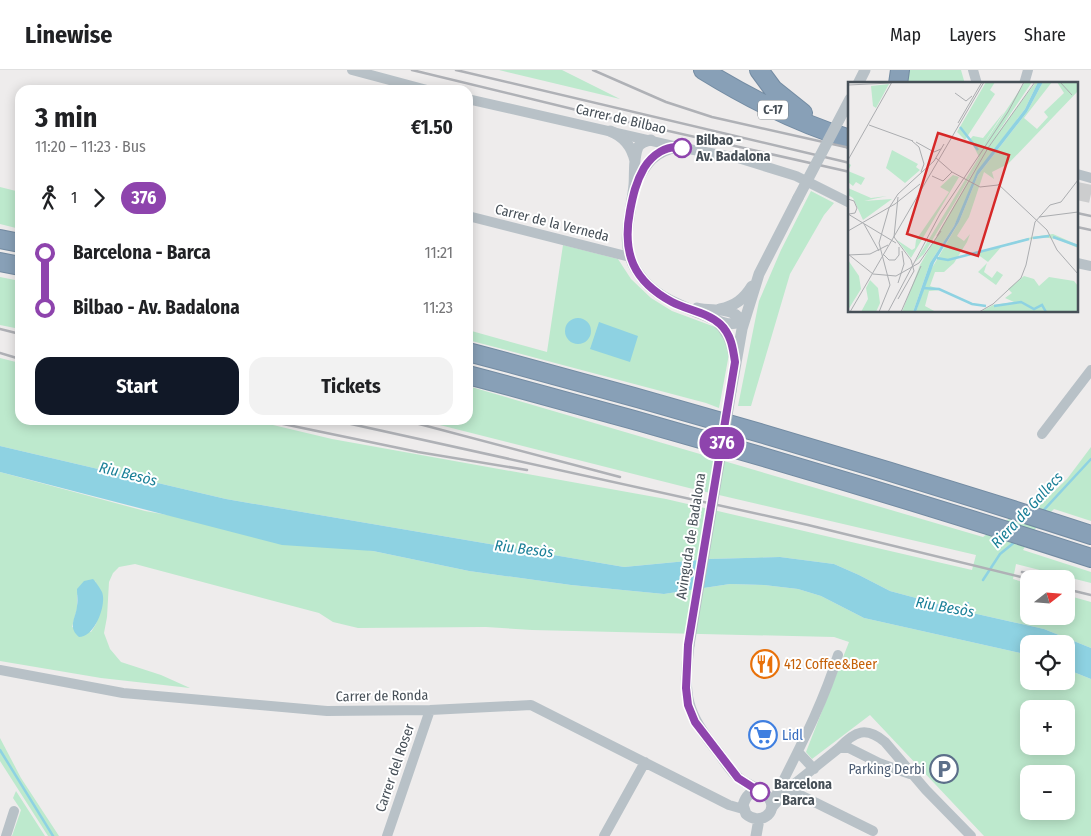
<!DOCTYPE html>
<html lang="en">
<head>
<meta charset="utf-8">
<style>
  :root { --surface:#fff; --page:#f2f2f2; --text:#202124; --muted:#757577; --line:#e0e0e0; --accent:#111827 }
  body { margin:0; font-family:"Fira Sans Condensed",sans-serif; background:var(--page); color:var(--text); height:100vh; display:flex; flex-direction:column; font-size:19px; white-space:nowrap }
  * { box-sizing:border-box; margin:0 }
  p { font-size:16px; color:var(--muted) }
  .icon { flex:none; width:28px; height:28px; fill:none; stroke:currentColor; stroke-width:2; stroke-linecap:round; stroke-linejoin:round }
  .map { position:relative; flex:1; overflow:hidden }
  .sheet { position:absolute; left:15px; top:15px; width:458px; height:340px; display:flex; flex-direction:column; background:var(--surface); border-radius:15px; box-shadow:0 2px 12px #0003 }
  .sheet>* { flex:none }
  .badge { padding:0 10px; border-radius:16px; font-size:18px; line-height:32px }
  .needle { width:32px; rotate:73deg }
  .fabs { position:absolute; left:1020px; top:500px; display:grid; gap:10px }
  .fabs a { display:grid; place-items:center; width:55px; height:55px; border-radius:10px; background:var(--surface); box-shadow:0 2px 12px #0003; font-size:25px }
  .map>.badge { position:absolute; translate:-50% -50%; box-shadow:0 0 0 2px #fff }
  .legs { display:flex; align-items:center; gap:8px; height:55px; padding:0 20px; font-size:16px }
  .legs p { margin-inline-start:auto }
  .head { display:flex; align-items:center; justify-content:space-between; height:85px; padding:0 20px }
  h1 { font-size:28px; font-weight:700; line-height:38px }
  .button { display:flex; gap:10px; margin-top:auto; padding:10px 20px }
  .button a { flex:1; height:58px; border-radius:15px; background:var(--accent); color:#fff; font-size:20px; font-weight:700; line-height:58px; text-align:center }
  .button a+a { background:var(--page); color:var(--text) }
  ul { padding:0 20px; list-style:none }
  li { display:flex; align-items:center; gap:18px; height:55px; font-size:19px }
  li i { display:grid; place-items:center; width:8px; height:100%; margin:0 6px; background:currentColor }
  li i::after { content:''; width:12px; height:12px; margin:-6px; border:4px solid; border-radius:50%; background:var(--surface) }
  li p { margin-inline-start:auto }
  li:first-child i { background:linear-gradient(#0000 50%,currentColor 0) }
  li:last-child i { background:linear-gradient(currentColor 50%,#0000 0) }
  header { display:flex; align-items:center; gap:30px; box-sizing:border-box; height:70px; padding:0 25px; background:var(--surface); border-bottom:1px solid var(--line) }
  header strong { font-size:24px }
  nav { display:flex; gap:28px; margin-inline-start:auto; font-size:18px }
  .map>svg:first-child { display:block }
</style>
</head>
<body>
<header>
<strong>Linewise</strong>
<nav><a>Map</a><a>Layers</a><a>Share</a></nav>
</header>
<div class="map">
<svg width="1091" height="766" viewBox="0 0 1091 766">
  <rect width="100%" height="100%" fill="#eeecec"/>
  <path fill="#bde9cd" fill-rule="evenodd" d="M499 0H562L620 29Z
    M908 0H961L965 14H906Z
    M0 117 20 122V159L0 154Z
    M811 121 834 133 824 145 790 204 751 336H738L759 231 781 180Z
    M563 175 618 189 631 209 651 228 672 241 715 257 723 266 729 284 719 338 706 333 468 270V260L547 282Z
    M0 207 20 211V259L0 255Z
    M0 288 20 293V350H252L332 369 666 429 972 500 976 485 689 418 420 350H468V316L983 467 1007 450 1040 435 1067 409 1091 377V451L1054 439 1037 456 1023 480 1091 502V513L1016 494 1013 509 1029 514V546H1066V525L1091 532V578L1044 559 968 542 890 521 859 505 834 494 780 487 708 489 624 497 226 429 0 376Z
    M0 402 145 441 373 481 469 501 571 515 664 524 730 514 764 515 798 519 821 526 864 548 1029 585V611H1066V599L1091 609V766H984L870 645 812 689 806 682 849 572 834 567 532 560 486 557 358 558 333 552 319 543 135 494 119 497 113 503 109 512 107 547 104 563 110 579 121 592 161 605 190 618 101 608 0 591ZM95 511 103 529 96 554 91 562 72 557 77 539V525ZM1029 639H1066V676H1029ZM1029 704H1066V741H1029Z
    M0 668 21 708 59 766H48L0 691Z
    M16 721 45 766H12L21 740 13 728Z"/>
  <path fill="#8ed2e2" d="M565 261a13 13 0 1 1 26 0a13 13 0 1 1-26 0Z
    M599 252 638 266 630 292 590 279Z
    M0 376 226 429 624 497 708 489 780 487 834 494 859 505 890 521 968 542 1044 559 1091 578V609L1066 599V574H1029V585L864 548 821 526 798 519 764 515 730 514 664 524 571 515 469 501 373 481 282 475 0 402Z
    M93 509C96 512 100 518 102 522 107 534 95 567 79 567 67 557 76 548 77 536 78 530 77 525 77 519L84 511Z"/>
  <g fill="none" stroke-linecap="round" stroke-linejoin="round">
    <path stroke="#8ed2e2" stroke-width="2.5" d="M1041 443 1091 389
      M983 510 1000 484 1016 471
      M958 542 968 533
      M0 680 53 766"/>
    <path stroke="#cccdce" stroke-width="18" stroke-dasharray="18 9" stroke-linecap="butt" d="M1077 121 1091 124"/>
    <defs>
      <path id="motorway" d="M703 0C750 29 797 53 850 69
        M759 0 773 19 803 43
        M898 14 900 0
        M0 169 20 173
        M0 192 20 196
        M468 282C677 337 885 398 1091 465
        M468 305C677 360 885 421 1091 488"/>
    </defs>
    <use href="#motorway" stroke="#738ba2" stroke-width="20"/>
    <path stroke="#b8c1c7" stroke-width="10" d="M352 0 427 20
      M973 0 977 14
      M1024 14 1028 0
      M468 29 683 78 738 88 796 106 850 133
      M1077 104 1091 108
      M468 146 630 187
      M1077 193 1091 196
      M1042 364 1091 300
      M0 600 123 623 327 641 430 640 531 635 729 735 743 739
      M839 678H849L879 693 910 704
      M798 682 814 699
      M788 719 873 761
      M776 725C799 679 823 634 838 585
      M771 739 788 719 839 678C855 661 866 656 885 672L926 720 971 766
      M6 766 14 741
      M387 766 430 640
      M604 766 645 692"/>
    <path stroke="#b8c1c7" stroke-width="11" d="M858 14 865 0
      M610 61C623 66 632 77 635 91
      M651 70C646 71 641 72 638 77 633 88 635 103 634 115 631 146 618 176 639 204 655 228 681 235 706 246 720 252 733 259 745 248
      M636 114C645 94 655 80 679 77
      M697 238C714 242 736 235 743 255
      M720 239C735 236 744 229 752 216
      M716 251C727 260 732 271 734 286
      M731 321 742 259 759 204 798 128
      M689 575C683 627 685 641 718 682 725 691 731 702 740 709 747 715 765 721 769 728 779 743 759 756 746 744L743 735C746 726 750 721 760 721
      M756 766 759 749"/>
    <use href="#motorway" stroke="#88a0b7" stroke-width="18"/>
    <path stroke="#afb1b6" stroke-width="2.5" d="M412 0 593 44 850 102
      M456 0 850 93
      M593 0 666 32 712 47 850 78
      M1077 143 1091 146
      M1077 157 1091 160
      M0 259 20 264
      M0 283 20 289
      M264 350 418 382 527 400
      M333 350 808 455 1029 509
      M404 350 620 407
      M1022 502 1049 509
      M1066 519 1091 525"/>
    <path stroke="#b8c1c7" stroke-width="11" d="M798 128 850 29
      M689 575 731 321"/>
  </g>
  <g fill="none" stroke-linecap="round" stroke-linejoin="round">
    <defs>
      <path id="line-1" d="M682 78C667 74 652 85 644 98 636 112 633 125 630 141 622 183 633 211 672 232 687 240 707 242 720 254 731 264 733 278 735 292L688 575 686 618 688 635 695 652 738 708 760 722"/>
    </defs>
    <use href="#line-1" stroke="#fff" stroke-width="11"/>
    <use href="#line-1" stroke="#8e44ad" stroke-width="8"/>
  </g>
  <defs>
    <symbol id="restaurant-ring" viewBox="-11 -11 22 22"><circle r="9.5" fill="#fff" stroke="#e8710a" stroke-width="1.5"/><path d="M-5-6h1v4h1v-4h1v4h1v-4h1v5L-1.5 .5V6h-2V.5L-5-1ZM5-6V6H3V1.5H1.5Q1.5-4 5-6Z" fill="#e8710a"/></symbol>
    <symbol id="supermarket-ring" viewBox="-11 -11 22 22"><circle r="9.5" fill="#fff" stroke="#3f7fe0" stroke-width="1.5"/><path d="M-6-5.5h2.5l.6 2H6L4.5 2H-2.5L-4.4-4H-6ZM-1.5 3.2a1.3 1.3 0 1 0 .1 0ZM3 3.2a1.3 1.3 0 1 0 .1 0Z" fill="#3f7fe0"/></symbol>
    <symbol id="parking-ring" viewBox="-11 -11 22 22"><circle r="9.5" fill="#fff" stroke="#5c6f8a" stroke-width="1.5"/><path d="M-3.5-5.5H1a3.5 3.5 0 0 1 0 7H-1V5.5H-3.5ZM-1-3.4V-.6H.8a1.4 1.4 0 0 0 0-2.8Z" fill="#5c6f8a"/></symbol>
  </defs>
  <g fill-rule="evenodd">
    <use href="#restaurant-ring" x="749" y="578" width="32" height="32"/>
    <use href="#supermarket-ring" x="747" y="649" width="32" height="32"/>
    <use href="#parking-ring" x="928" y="683" width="32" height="32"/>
  </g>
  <g fill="#fff" stroke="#8e44ad" stroke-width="2.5">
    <circle cx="682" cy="78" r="9"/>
    <circle cx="760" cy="722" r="9"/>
  </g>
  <g text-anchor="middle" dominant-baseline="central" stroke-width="4" stroke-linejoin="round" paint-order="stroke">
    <rect fill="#fff" stroke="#7e8489" stroke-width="1" x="758" y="30.5" width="30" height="19" rx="4"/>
    <g font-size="12" font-weight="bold" fill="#464f57">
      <text x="773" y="40">C-17</text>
    </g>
    <g font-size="14" fill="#464f57" stroke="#fff">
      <text transform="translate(621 49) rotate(13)">Carrer de Bilbao</text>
      <text transform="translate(552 153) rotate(14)">Carrer de la Verneda</text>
      <text transform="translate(691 466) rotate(-81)">Avinguda de Badalona</text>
      <text transform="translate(382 626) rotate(-1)">Carrer de Ronda</text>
      <text transform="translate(395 698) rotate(-71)">Carrer del Roser</text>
    </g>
    <g font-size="14" font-weight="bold" fill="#464f57" stroke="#fff" text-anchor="start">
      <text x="696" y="70">Bilbao -<tspan x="696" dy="16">Av. Badalona</tspan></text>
      <text x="774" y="714">Barcelona<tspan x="774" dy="16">- Barca</tspan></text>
    </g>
    <g font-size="14" fill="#c56008" stroke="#fff" text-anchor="start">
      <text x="784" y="594">412 Coffee&amp;Beer</text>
    </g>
    <g font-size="14" fill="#366cbe" stroke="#fff" text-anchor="start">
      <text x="782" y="665">Lidl</text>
    </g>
    <g font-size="14" fill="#4e5e75" stroke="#fff" text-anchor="end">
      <text x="925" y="699">Parking Derbi</text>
    </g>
    <g font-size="15" font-style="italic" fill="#197f97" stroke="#fff">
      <text transform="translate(128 404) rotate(14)">Riu Besòs</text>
      <text transform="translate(1027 440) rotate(-47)">Riera de Gallecs</text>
      <text transform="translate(524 479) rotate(7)">Riu Besòs</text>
      <text transform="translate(945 537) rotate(10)">Riu Besòs</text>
    </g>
  </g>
  <g transform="translate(848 12)">
    <rect width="230" height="230" fill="#eeecec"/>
    <path d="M138 0H147L142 8 147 12 117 58 109 50ZM177 0H184L147 55 188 0H190L177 27 133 85 106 144 82 181 65 230H54L72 183 133 77 76 172 67 180 131 75 122 57 125 54 135 56 156 30 131 69ZM195 0H204L176 36 189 47 200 35 196 30 216 11 209 0H230V9L160 82 144 90 146 97 136 90 121 135 109 154 116 159 122 152 119 160 106 181 96 190H87L82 204 94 208 81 209 77 224 88 230H68L81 191 111 140 130 93 179 30ZM41 2 28 26 25 24 23 4ZM44 68 70 82 68 85 72 88 57 101 38 86ZM0 81 3 83 0 89 17 96 13 103 8 100 5 104 0 100V85L1 84ZM105 93 111 95 63 176 49 158 64 168 67 166 68 158 101 110 92 105ZM0 106 23 116 39 114 16 119 44 117 15 138 5 116 0 113ZM205 152 230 163V166L209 157 192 155 154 164 140 180 129 172 113 175 184 155ZM0 178 11 194 13 207 0 228ZM139 181 136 190 144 196 149 189 155 193 148 203 130 190ZM176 194 186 197 191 204 201 195 226 199 230 204V230H132L145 223 166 220 157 216 164 211 160 207ZM22 198 30 206 32 221 28 230H13L20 217 18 206Z" fill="#bde9cd"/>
    <path d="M190 0H195L179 30 130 93 111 140 86 181 68 230H65L82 181 106 144 129 89 177 27Z" fill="#8ed2e2"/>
    <path fill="none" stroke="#8ed2e2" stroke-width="2.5" d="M112 45 130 68M205 155 230 164M185 156 201 154M89 176 100 178 181 157M74 206 91 207 124 222 138 224M146 224 173 220 186 227 194 223 198 230"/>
    <path fill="none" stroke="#abadb0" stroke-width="1" d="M212 0 224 13M0 3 43 1M107 11 118 19 124 14M110 41 134 0M21 43 65 59M64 59 71 65 76 82 73 90M68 60 86 70 93 67M88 76 104 90 132 105 150 103M0 78 44 0M84 94 95 99 104 90M150 102 199 148 209 168 230 192M50 115 46 155 63 178 66 189 50 217M0 117 6 119 9 126 7 131 1 132M0 132 48 161M191 135 230 130M16 142 31 169M0 149 47 122 72 102M89 154 140 66 187 0M0 172 25 192 48 194 71 181 93 149M35 172 41 178H47L51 173V165M0 173 22 172 40 163M178 183 187 140 202 123 213 120 230 98M50 201 56 182 54 169M2 230 136 0M31 230 42 203 31 161 41 126 50 112 86 79 96 62M40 230 92 132 160 30 176 0M53 230 73 184M131 230 145 222 173 196 178 183"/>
    <path fill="#d62828" fill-opacity="0.15" stroke="#d62828" stroke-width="2.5" d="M90 51 161 73 130 174 59 152Z"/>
    <rect width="230" height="230" fill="none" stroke="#464f57" stroke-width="2.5"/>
  </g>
</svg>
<div class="fabs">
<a><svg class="needle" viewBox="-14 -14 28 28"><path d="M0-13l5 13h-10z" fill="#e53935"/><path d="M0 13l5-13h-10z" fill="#757577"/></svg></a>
<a><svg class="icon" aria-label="locate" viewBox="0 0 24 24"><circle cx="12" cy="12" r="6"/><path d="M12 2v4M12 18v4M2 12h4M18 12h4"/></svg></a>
<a>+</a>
<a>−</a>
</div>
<b class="badge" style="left:722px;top:373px;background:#8e44ad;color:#fff">376</b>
<section class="sheet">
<div class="head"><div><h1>3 min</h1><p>11:20 – 11:23 · Bus</p></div><b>€1.50</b></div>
<div class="legs"><svg class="icon" aria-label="walk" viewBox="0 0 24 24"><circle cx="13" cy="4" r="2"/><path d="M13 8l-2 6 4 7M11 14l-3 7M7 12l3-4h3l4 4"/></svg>1<svg class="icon" aria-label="forward" viewBox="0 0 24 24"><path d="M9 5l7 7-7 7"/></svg><b class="badge" style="background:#8e44ad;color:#fff">376</b></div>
<ul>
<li><i style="color:#8e44ad"></i><b>Barcelona - Barca</b><p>11:21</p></li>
<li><i style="color:#8e44ad"></i><b>Bilbao - Av. Badalona</b><p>11:23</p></li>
</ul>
<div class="button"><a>Start</a><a>Tickets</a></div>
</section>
</div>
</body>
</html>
